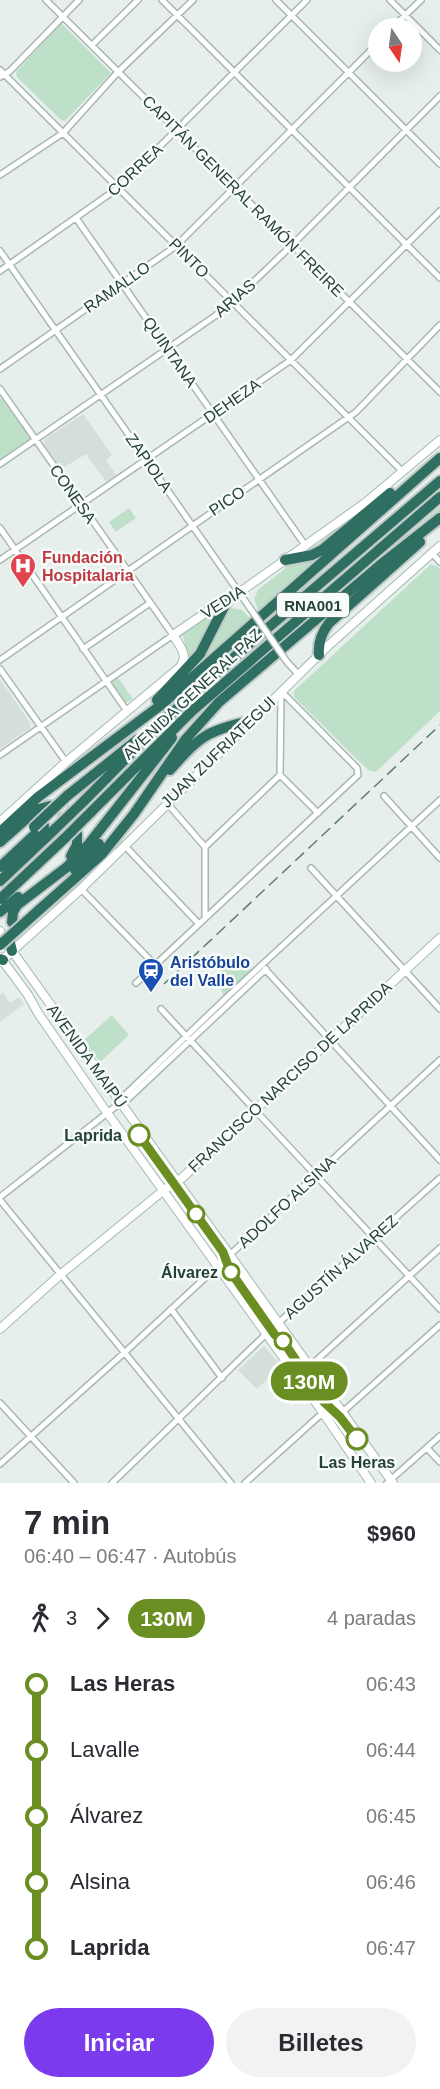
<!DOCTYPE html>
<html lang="es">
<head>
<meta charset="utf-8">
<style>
  :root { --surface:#fff; --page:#f2f2f3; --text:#2b2b33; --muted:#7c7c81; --accent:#7c3aed }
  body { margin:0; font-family:Helvetica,sans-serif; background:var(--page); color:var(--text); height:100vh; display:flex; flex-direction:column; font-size:22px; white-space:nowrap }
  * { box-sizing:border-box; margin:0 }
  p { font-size:20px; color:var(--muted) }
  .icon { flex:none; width:33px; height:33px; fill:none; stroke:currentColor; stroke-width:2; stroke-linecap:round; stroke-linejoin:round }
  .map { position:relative; height:1483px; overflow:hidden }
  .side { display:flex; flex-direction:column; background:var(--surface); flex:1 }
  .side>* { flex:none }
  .badge { padding:0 12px; border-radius:20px; font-size:21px; line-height:39px }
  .needle { width:39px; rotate:167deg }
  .buttons { position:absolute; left:368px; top:18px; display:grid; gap:12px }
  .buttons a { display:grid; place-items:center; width:54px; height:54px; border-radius:50%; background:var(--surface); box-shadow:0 6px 24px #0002; font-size:30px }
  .map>.badge { position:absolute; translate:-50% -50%; box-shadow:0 0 0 3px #fff }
  .legs { display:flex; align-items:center; gap:9px; height:66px; padding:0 24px; font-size:20px }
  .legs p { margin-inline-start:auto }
  .head { display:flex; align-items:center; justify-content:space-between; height:102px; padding:0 24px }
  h1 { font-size:33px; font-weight:700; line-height:45px }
  .primary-button { display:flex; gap:12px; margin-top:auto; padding:12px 24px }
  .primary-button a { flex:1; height:69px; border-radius:36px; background:var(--accent); color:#fff; font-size:24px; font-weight:700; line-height:69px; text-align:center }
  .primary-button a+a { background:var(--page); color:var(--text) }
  ul { padding:0 24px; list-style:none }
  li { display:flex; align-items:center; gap:21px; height:66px; font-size:22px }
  li i { display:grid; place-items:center; width:9px; height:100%; margin:0 8px; background:currentColor }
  li i::after { content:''; width:15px; height:15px; margin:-8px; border:4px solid; border-radius:50%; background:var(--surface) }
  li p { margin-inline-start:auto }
  li:first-child i { background:linear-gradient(#0000 50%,currentColor 0) }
  li:last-child i { background:linear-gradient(currentColor 50%,#0000 0) }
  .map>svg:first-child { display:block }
</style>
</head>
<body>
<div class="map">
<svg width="440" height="1483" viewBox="0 0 440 1483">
  <rect width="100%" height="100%" fill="#e6efeb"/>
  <path fill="#d4dfda" d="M83 414 112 455 106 460 116 475 106 482 86 454 61 469 44 444 45 439Z
    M0 679 31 724 30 728 0 749Z
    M3 993 10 1003 19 997 24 1004 0 1022V995Z
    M264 1346 282 1366 257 1389 238 1370Z"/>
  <path fill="#bfe0c8" d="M61 23 111 73 65 121 61 120 17 77 16 72Z
    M0 397 31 439 0 460Z
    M380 507 258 610 254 599 258 590 288 566Z
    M440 507V513L349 585Z
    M129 508 136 518 116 532 109 522Z
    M431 564 440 568V711L376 772 368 770 294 697V691Z
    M232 608 242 610 250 618 162 701 203 659 223 614Z
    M213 612H216L211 627 186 666 188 656 182 633Z
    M118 678 133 699 125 703 112 685 111 682Z
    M236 962 248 967 254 972 225 999 220 987 219 974 225 966Z
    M112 1015 129 1035 100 1062 83 1041Z"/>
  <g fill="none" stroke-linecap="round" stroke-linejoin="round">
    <path stroke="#bfccc8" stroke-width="10" stroke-dasharray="10 5" stroke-linecap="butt" d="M51 806C66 806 76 813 82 828
      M42 815C58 813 71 818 77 834"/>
    <defs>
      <path id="street" d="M46 0 440 392
        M162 0 440 278
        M276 0 440 164
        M390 0 440 50
        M392 28 421 0
        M92 45 138 0
        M0 70 403 472
        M0 77 10 71 79 0
        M0 175 63 133 118 72 193 0
        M76 218 305 545
        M0 251 250 608
        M0 271 118 188 307 0
        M0 369 176 246 378 43
        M0 389 173 635 0 755
        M0 464 215 316 246 289 292 245 440 96
        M0 528 127 711
        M432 553 440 562
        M0 560 291 360 440 211
        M83 649 150 603
        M0 660 356 412 440 325
        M287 662 298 674
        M0 669 66 762
        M280 775 318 813
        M384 796 440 858
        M167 803 205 847
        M124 845 199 924
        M311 868 440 1009
        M81 889 155 965
        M205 918V847L280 775 281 693
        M265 969 440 1160
        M136 983 358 775 357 768 281 691
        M161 1009 440 1309
        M123 1100 125 1095 225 999 440 800
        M0 1197 120 1103 128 1099 266 969
        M0 1200 231 1483
        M171 1309 222 1378
        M309 1367 440 1248
        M0 1403 74 1483
        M427 1448 440 1462
        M0 1464 124 1353 440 1060
        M112 1483 266 1334 440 1178
        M245 1483 318 1417 323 1414 346 1409 440 1325
        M387 1483 440 1436"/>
      <path id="secondary" d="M0 822 66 762 180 667C189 656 180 646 173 635L214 607 233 597 365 503 440 440
        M0 931V932
        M10 948 393 1483
        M0 957 28 995 38 1013 103 1107 319 1407 371 1483
        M0 962 81 889 329 645 440 546
        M0 1329 61 1274 164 1190 182 1178 440 938"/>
      <path id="highway" d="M285 560 312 555 322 550 390 493
        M319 655C318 644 322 632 329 623L420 542
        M157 700 200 654 227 601
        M170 770C199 737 207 730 251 721
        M67 796 137 740
        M83 802 162 722 249 644 440 481
        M91 812 192 711 440 497
        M0 832 38 797 161 705 440 458
        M0 842 36 810 50 806
        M71 856 77 845V834
        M0 867 44 826
        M75 870 99 844
        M0 881 56 828
        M0 899 65 838
        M39 910 102 854 134 814 185 740 219 702 379 566 440 518
        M0 912 18 897
        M12 922 13 912 17 905 67 867 88 845 172 738
        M10 943 12 951
        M0 959 3 960"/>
    </defs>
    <use href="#street" stroke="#a8b8b2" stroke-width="8"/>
    <use href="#secondary" stroke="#a4bbb3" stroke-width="10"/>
    <use href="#highway" stroke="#c2cac8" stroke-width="14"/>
    <use href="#street" stroke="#fff" stroke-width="5"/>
    <use href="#secondary" stroke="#fff" stroke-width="8"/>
    <use href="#highway" stroke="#2f6f62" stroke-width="10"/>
    <path stroke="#5f7d75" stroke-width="1.5" stroke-dasharray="12 6" stroke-linecap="butt" d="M164 984 440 725"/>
    <defs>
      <path id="street-bridge" d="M250 608 287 662"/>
      <path id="highway-bridge" d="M34 827 67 796
        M56 828 83 802
        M65 838 91 812
        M0 945 39 910"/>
    </defs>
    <use href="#street-bridge" stroke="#a8b8b2" stroke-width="8" stroke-linecap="butt"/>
    <use href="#highway-bridge" stroke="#c2cac8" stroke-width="14" stroke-linecap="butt"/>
    <use href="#street-bridge" stroke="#fff" stroke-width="5"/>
    <use href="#highway-bridge" stroke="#2f6f62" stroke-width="10"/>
  </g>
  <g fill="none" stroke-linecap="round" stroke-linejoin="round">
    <defs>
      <path id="line-1" d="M139 1135 223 1252 230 1271 275 1335 283 1341 324 1402 340 1417 357 1439"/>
    </defs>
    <use href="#line-1" stroke="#fff" stroke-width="14"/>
    <use href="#line-1" stroke="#6b8e23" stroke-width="9"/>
  </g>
  <defs>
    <symbol id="hospital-pin" viewBox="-11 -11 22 30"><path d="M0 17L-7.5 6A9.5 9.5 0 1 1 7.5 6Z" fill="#e0444e" stroke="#f7fbf9"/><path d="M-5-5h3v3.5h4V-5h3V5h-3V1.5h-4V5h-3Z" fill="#fff"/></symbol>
    <symbol id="station-pin" viewBox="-11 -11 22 30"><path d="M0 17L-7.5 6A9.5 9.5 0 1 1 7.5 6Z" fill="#1a4fb4" stroke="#f7fbf9"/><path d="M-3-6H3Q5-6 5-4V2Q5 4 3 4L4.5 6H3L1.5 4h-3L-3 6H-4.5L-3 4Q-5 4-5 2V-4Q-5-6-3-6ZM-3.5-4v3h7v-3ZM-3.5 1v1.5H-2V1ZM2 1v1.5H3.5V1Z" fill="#fff"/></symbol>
  </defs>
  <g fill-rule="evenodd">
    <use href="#hospital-pin" x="8" y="551" width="30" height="40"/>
    <use href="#station-pin" x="136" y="956" width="30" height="40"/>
  </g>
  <g fill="#fff" stroke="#6b8e23" stroke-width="3">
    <circle cx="139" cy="1135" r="10"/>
    <circle cx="196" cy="1214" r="8"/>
    <circle cx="231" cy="1272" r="8"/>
    <circle cx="283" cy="1341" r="8"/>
    <circle cx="357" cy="1439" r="10"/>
  </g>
  <g text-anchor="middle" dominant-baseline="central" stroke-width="5" stroke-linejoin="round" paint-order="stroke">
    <rect fill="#f7fbf9" stroke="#637a73" stroke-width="1.5" x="277" y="593" width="72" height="24" rx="4.5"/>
    <g font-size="15" font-weight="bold" fill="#24423a">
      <text x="313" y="605">RNA001</text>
    </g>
    <g font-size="16" fill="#24423a" stroke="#f7fbf9">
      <text transform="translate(135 170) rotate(-43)">CORREA</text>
      <text transform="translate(243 196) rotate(45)">CAPITÁN GENERAL RAMÓN FREIRE</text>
      <text transform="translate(189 258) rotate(45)">PINTO</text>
      <text transform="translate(117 287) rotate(-35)">RAMALLO</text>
      <text transform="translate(235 298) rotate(-41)">ARIAS</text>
      <text transform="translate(170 352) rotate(55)">QUINTANA</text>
      <text transform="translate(232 401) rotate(-35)">DEHEZA</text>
      <text transform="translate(149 463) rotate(55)">ZAPIOLA</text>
      <text transform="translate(73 494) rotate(55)">CONESA</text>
      <text transform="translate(227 501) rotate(-34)">PICO</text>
      <text transform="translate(223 602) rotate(-32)">VEDIA</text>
      <text transform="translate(192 694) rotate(-43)">AVENIDA GENERAL PAZ</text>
      <text transform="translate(218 752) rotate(-44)">JUAN ZUFRIATEGUI</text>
      <text transform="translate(87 1056) rotate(54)">AVENIDA MAIPÚ</text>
      <text transform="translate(290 1077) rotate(-43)">FRANCISCO NARCISO DE LAPRIDA</text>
      <text transform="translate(287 1202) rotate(-43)">ADOLFO ALSINA</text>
      <text transform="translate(341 1267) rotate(-42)">AGUSTÍN ÁLVAREZ</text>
    </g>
    <g font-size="16" font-weight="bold" fill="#be3a42" stroke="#f7fbf9" text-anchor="start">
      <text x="42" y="557">Fundación<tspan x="42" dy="18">Hospitalaria</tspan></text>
    </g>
    <g font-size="16" font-weight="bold" fill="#164399" stroke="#f7fbf9" text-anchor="start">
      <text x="170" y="962">Aristóbulo<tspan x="170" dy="18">del Valle</tspan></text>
    </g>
    <g font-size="16" font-weight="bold" fill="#24423a" stroke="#f7fbf9" text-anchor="end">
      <text x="122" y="1135">Laprida</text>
      <text x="218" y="1272">Álvarez</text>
      <text x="357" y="1462" text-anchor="middle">Las Heras</text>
    </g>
  </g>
</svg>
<div class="buttons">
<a><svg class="needle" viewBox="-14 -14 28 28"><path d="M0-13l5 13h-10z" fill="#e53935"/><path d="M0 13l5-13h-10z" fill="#7c7c81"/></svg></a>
</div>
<b class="badge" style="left:309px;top:1381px;background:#6b8e23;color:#fff">130M</b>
</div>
<section class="side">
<div class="head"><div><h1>7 min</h1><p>06:40 – 06:47 · Autobús</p></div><b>$960</b></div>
<div class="legs"><svg class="icon" aria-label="walk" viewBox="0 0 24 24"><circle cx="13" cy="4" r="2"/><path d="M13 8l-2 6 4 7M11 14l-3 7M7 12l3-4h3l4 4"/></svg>3<svg class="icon" aria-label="forward" viewBox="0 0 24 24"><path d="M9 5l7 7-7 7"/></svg><b class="badge" style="background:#6b8e23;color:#fff">130M</b><p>4 paradas</p></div>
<ul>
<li><i style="color:#6b8e23"></i><b>Las Heras</b><p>06:43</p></li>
<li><i style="color:#6b8e23"></i><span>Lavalle</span><p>06:44</p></li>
<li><i style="color:#6b8e23"></i><span>Álvarez</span><p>06:45</p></li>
<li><i style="color:#6b8e23"></i><span>Alsina</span><p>06:46</p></li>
<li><i style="color:#6b8e23"></i><b>Laprida</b><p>06:47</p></li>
</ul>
<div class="primary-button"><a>Iniciar</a><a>Billetes</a></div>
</section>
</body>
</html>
